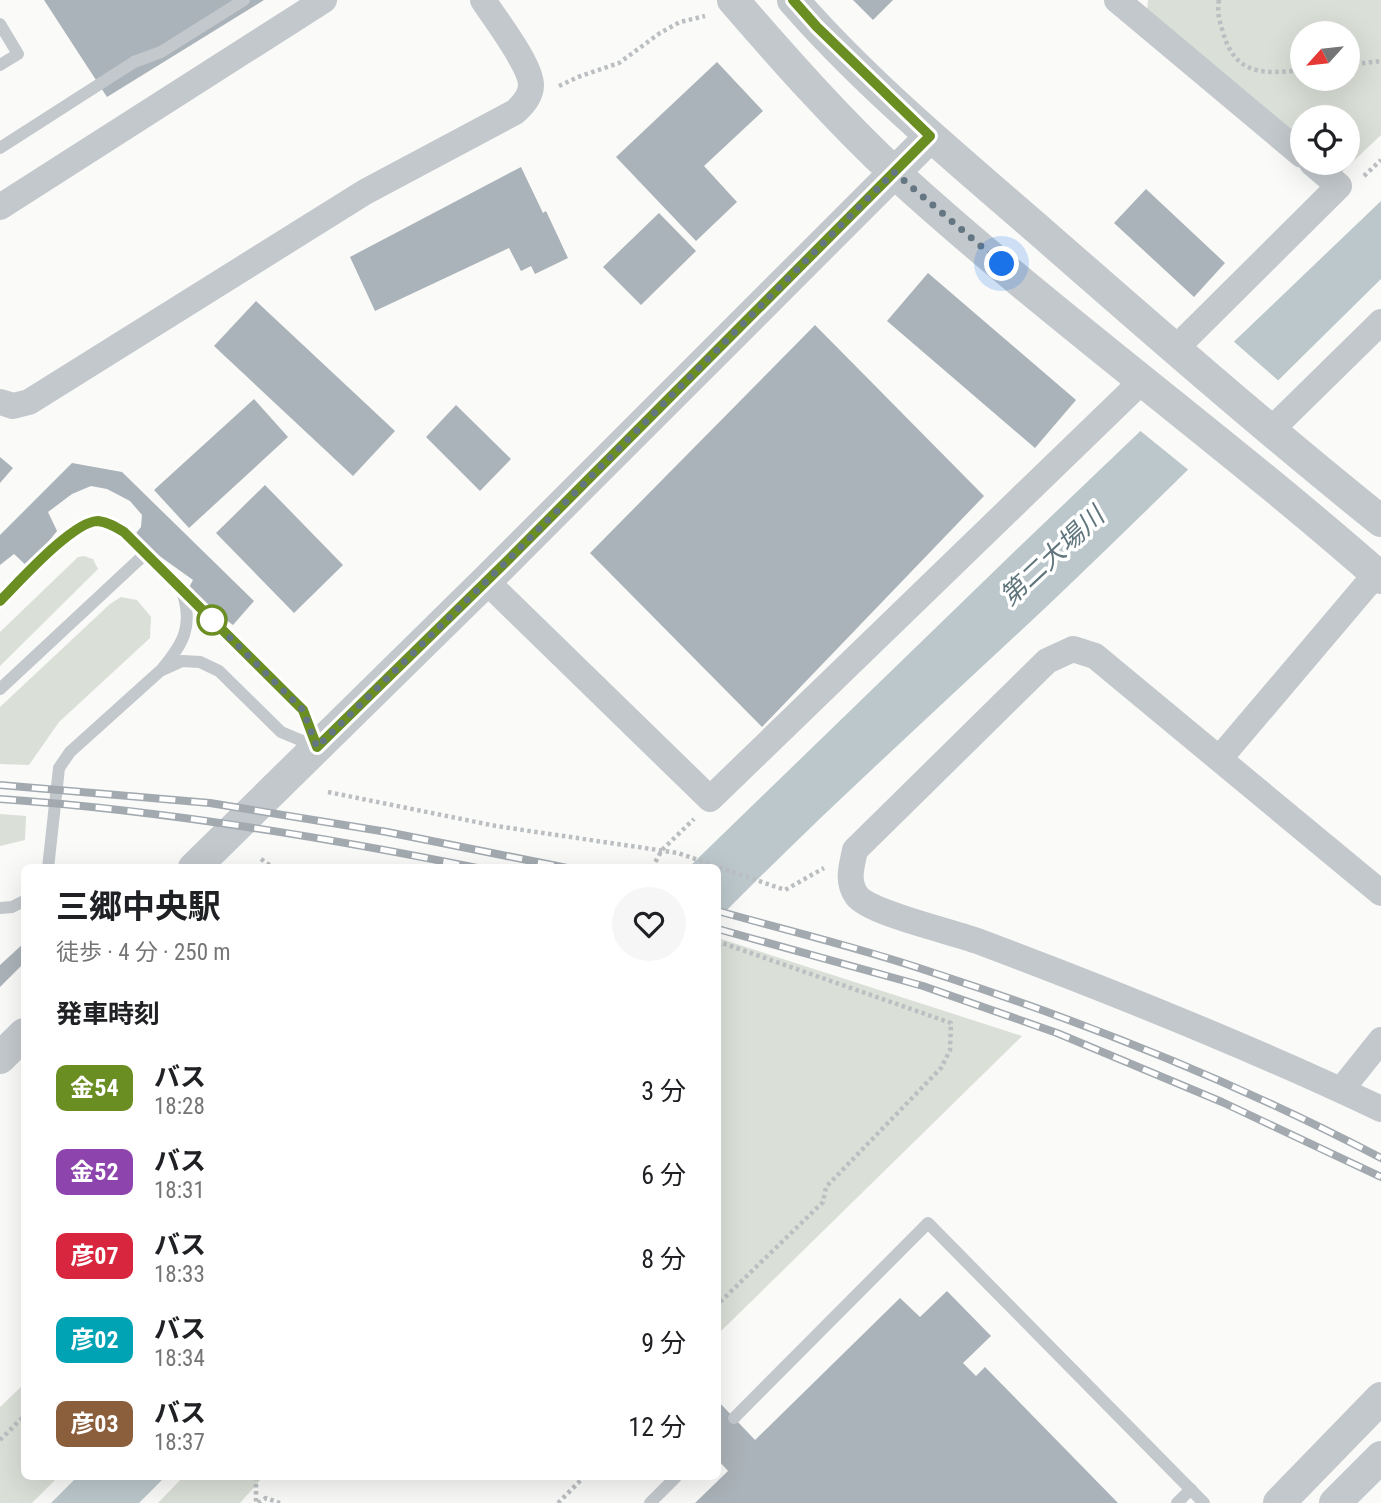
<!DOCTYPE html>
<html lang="ja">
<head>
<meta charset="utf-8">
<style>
  :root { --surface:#fff; --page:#f6f6f6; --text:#202124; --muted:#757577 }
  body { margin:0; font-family:"Roboto Condensed","Noto Sans JP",sans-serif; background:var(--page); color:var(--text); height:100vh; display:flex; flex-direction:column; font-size:26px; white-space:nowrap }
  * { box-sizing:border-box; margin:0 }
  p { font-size:23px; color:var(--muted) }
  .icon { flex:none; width:38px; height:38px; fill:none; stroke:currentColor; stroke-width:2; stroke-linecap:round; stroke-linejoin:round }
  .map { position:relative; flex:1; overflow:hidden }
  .drawer { position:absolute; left:21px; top:864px; width:700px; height:616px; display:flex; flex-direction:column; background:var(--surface); border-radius:10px; box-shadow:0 7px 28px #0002 }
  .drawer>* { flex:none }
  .badge { padding:0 14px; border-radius:10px; font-size:24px; line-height:46px }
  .needle { width:46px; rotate:243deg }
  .buttons { position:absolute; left:1290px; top:21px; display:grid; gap:14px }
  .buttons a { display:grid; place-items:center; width:70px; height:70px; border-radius:50%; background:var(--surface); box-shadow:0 7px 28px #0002; font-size:35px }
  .you { position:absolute; width:35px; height:35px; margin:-18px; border:5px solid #fff; border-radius:50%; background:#1a73e8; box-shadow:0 0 0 10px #1a73e833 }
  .map>.badge { position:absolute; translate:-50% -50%; box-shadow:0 0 0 4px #fff }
  h2 { padding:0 35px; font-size:26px; line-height:63px }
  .round { display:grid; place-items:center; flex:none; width:74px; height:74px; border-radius:37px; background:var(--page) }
  .overview { display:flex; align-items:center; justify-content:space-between; height:119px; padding:0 35px }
  h1 { font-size:33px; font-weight:700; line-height:52px }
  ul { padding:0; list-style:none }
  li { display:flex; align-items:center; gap:21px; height:84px; padding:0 35px }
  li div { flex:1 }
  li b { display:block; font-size:26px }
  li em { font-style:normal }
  li .badge { min-width:77px; font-weight:700; text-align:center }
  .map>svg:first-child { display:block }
</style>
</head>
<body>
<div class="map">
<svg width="1381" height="1503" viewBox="0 0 1381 1503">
  <rect width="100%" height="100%" fill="#fafaf8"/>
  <path fill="#dadfd7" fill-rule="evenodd" d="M1148 0H1381V135L1341 173 1330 163H1348V117H1302V140L1147 10ZM1302 33H1348V79H1302Z
    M84 556 93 559 98 569 0 666V632L78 557Z
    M121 597 137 600 151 617 150 638 59 722 29 765 0 764V707L110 604Z
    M0 814 26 816 25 840 0 846Z
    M718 938 1022 1036 718 1334Z
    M24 1384V1477H58L32 1503H0V1407Z
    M183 1477H263L240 1503H158Z"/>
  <path fill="#bbc7cb" d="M1381 201V279C1275 383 1171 488 1063 591 948 700 829 806 718 919V868H688L1016 550Z
    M77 1477H165L139 1503H51Z"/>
  <path fill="#fafaf8" d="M1232 340 1281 383 1191 472 1138 429Z"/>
  <path fill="#aab3b9" d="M44 0H264L107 97Z
    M853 0H893L873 20Z
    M717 62 763 111 704 166 737 202 696 241 616 157Z
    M521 167 543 213 546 211 568 258 535 274 531 266 521 271 509 248 375 311 350 257Z
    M1146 189 1225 263 1194 297 1114 223Z
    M659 213 696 251 641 305 603 267Z
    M928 273 1076 400 1035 448 887 321Z
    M256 301 395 431 353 476 214 346Z
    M815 325 984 496 762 727 590 553Z
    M254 399 288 437 189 528 154 490Z
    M456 405 511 459 480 491 426 437Z
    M0 457 13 468 0 483Z
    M72 463 122 472 254 601 233 625 187 591 193 580 133 537 141 527 142 515 130 501 107 489 91 486 72 494 48 512 57 531 28 567 14 554 0 565V535Z
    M265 485 343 565 294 613 216 533Z
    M24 943V963L0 987V965Z
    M947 1291 991 1336 963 1363 976 1376 985 1367 1118 1503H695L728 1471 718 1460V1401L755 1440 900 1298 920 1317Z"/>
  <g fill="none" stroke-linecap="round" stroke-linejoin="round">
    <path stroke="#bbbfc2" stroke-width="4.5" stroke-dasharray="3.5 3.5" stroke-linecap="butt" d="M1219 0C1217 12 1219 20 1223 32 1235 76 1264 74 1302 70
      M1348 65 1381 61
      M559 86 578 77 619 63 660 33 680 22 705 16
      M1364 176 1381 160
      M328 792 496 826 678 853 785 890 824 868
      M261 859 274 868
      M652 868 662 850 694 819
      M718 947 722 943 951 1023 950 1050 941 1068 826 1187 823 1202 718 1304
      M0 1440 24 1416
      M256 1477V1503
      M258 1503 266 1498 280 1503
      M558 1503 584 1477"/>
    <path stroke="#c3c8cc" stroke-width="12" d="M0 24 18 54 0 65
      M0 148 134 62 161 52 244 0
      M0 601C20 582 72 521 98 521 108 522 116 527 124 532L303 710 317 747
      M162 669C183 644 193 627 183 594
      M0 689 145 554
      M48 868 59 768 70 752 160 671 182 661 200 662 219 671 281 732 317 747
      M0 908 12 907 24 901
      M734 1418 928 1223 1204 1503
      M650 1503 676 1477
      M1177 1503 1191 1489"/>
    <path stroke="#c3c8cc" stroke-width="26" d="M1117 0 1302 155
      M0 207 324 0
      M1175 349 1339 186 1312 163
      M0 402 13 406 29 402 365 192 515 112C523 105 531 96 531 85 531 65 495 19 483 0
      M1271 430 1381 322
      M486 581 710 799 1143 380
      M1220 758 1376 574
      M1381 893 1095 656 1073 649 1047 661 855 850C852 866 846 881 857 896 871 914 955 932 980 942 1116 993 1250 1047 1381 1109
      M1341 1090 1381 1040"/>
    <path stroke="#c3c8cc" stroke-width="32" d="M733 0C785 60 838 120 896 174 1052 316 1223 439 1381 578
      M793 0C866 84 957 159 1041 232 1153 330 1265 428 1381 521
      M194 868 486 581 931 136
      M0 1058 24 1034
      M1279 1503 1381 1398
      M1335 1503 1381 1457"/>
    <defs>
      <path id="rail" d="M0 785 210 803 387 832 567 868
        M0 799C160 810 319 836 477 868
        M718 911C789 931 861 948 931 972 1085 1022 1238 1083 1381 1158
        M718 929 923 986 1057 1033 1222 1102 1381 1177"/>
    </defs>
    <use href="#rail" stroke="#a2aab0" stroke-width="8"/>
    <use href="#rail" stroke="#fff" stroke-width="5" stroke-dasharray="16" stroke-linecap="butt"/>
  </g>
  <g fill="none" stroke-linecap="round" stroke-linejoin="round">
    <defs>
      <path id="line" d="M0 601C19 582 73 521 98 521 108 522 116 527 124 532L303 710 317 747 506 562 930 136 817 27 793 0"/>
    </defs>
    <use href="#line" stroke="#fff" stroke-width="16"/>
    <use href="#line" stroke="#6b8e23" stroke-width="10"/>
    <path stroke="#657683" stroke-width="7" stroke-dasharray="0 12.6" d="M212 620 303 710 317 747 506 562 894 172 1002 264"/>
  </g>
  <circle fill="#fff" stroke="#6b8e23" stroke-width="3.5" cx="212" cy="620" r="14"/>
  <g text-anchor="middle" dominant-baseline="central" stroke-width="7" stroke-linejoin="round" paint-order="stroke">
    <g font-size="26" font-style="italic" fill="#60757c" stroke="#fff">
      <text transform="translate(1052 556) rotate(-43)">第二大場川</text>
    </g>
  </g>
</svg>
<div class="buttons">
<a><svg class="needle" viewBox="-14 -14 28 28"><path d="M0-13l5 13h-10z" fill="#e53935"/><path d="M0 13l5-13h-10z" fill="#757577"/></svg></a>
<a><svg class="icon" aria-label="locate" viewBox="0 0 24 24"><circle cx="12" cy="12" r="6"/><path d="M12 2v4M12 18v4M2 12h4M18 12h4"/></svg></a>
</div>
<div class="you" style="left:1002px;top:264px"></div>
<section class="drawer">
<div class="overview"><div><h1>三郷中央駅</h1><p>徒歩 · 4 分 · 250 m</p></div><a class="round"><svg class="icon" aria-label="heart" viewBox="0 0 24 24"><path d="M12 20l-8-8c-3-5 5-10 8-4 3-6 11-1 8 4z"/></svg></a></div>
<h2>発車時刻</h2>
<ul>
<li><span class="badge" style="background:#6b8e23;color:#fff">金54</span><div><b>バス</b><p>18:28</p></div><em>3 分</em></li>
<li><span class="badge" style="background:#8e44ad;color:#fff">金52</span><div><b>バス</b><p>18:31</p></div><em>6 分</em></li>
<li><span class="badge" style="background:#d7263d;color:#fff">彦07</span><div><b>バス</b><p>18:33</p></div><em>8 分</em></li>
<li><span class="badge" style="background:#00a3b4;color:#fff">彦02</span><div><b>バス</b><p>18:34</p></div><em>9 分</em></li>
<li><span class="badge" style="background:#8b5e3c;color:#fff">彦03</span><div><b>バス</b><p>18:37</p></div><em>12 分</em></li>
</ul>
</section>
</div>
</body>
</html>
